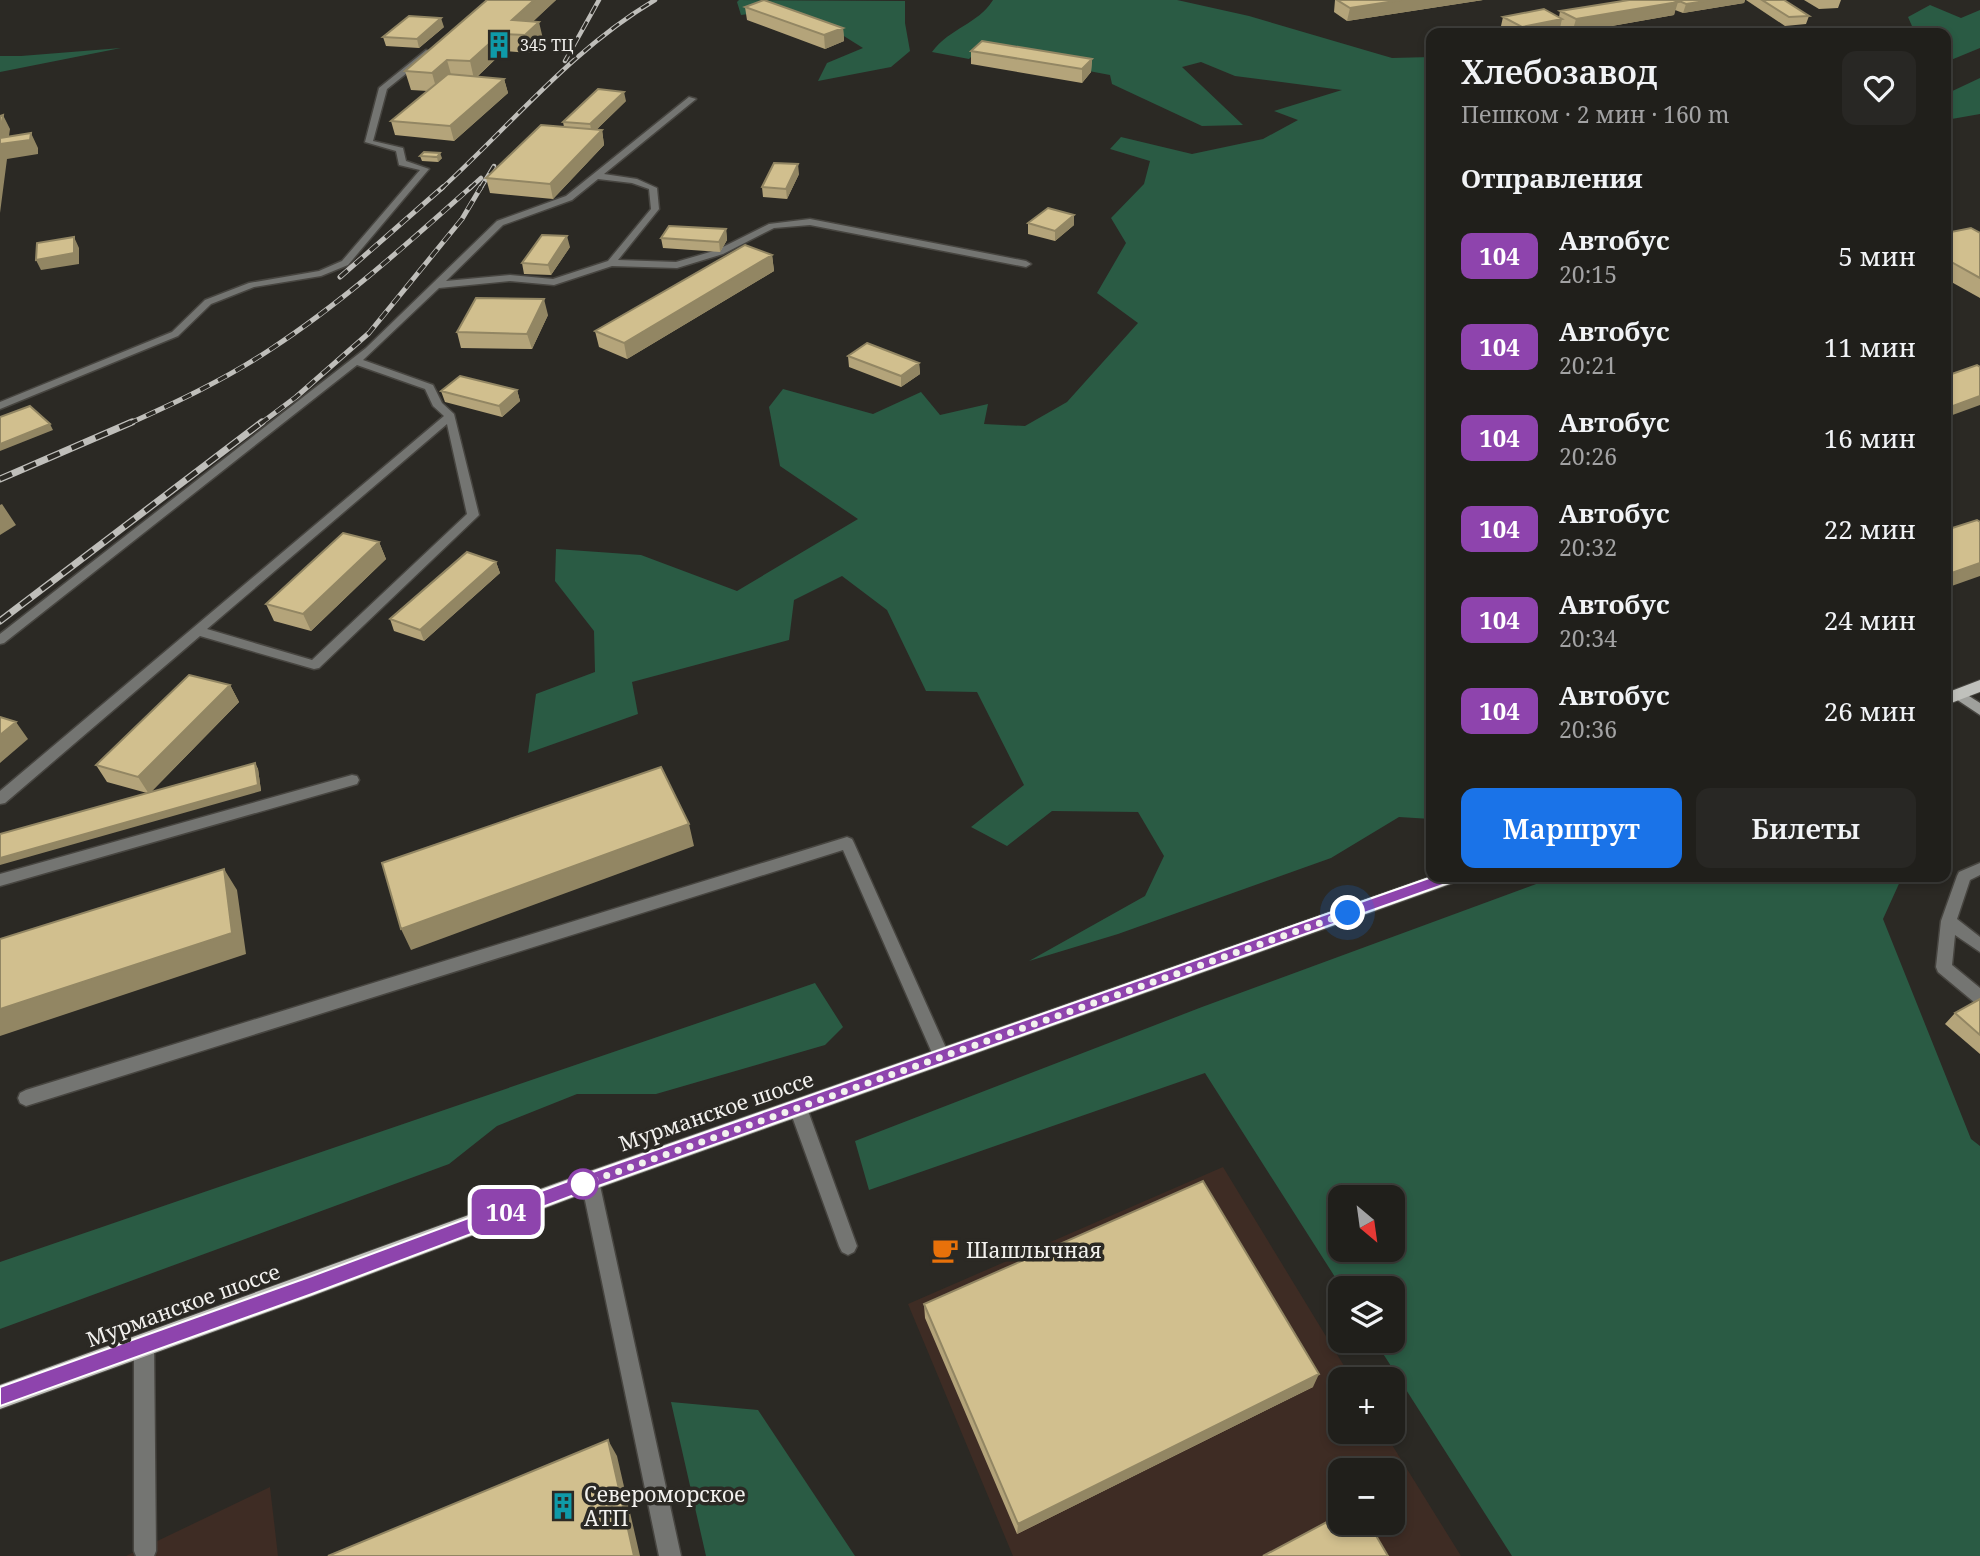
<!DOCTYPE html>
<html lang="ru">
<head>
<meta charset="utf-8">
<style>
  :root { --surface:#201f1b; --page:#282724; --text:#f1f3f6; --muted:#a2a2a3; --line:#3d3d3a; --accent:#1a73e8 }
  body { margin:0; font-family:"Noto Serif",serif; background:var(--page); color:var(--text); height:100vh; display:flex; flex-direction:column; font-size:26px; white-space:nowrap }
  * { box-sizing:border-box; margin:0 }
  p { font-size:23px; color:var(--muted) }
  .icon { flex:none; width:38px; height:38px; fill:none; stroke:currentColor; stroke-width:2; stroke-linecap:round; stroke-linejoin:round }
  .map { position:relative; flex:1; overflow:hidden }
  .side { position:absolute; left:1426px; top:28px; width:525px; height:854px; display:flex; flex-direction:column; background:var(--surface); border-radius:14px; box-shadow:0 4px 10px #0003,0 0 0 2px var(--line) }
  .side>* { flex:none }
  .badge { padding:0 14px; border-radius:10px; font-size:24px; line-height:46px }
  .needle { width:46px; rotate:151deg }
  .tools { position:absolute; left:1328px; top:1185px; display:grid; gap:14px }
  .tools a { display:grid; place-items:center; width:77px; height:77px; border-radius:14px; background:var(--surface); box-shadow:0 4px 10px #0003,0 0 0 2px var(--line); font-size:35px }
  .you { position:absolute; width:35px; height:35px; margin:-18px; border:5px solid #fff; border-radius:50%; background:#1a73e8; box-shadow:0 0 0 10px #1a73e833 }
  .map>.badge { position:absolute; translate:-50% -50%; box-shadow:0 0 0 4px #fff }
  h2 { padding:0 35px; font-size:26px; line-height:63px }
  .round { display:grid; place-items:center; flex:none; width:74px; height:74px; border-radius:14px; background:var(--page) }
  .headline { display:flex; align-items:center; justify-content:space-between; height:119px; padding:0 35px }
  h1 { font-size:33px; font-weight:600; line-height:52px }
  .action { display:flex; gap:14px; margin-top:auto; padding:14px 35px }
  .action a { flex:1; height:80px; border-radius:14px; background:var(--accent); color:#fff; font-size:28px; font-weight:600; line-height:80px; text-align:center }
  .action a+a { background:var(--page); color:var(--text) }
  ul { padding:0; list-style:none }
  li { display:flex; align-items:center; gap:21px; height:91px; padding:0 35px }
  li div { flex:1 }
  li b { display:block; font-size:26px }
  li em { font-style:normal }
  li .badge { min-width:77px; font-weight:700; text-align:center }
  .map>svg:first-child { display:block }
</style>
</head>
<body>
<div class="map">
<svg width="1980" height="1556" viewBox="0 0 1980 1556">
  <rect width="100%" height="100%" fill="#2b2924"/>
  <path fill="#3e2c24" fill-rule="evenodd" d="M1223 1167 1352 1379H1340V1432H1384L1461 1556H1013L908 1304ZM1340 1470H1393V1522H1340Z
    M270 1487 278 1556H126Z"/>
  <path fill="#2a5b44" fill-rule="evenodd" d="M739 0 905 1V23L910 51 891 67 818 81 827 63 863 48 831 28 778 10 741 15 737 2Z
    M993 0H1177L1249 16 1392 58 1431 57V819L1399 817 1331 858 1118 934 1029 961 1145 896 1164 856 1138 812 1052 811 1007 846 971 827 1024 785 977 692 926 691 887 610 842 576 794 600 789 640 632 682 638 714 528 753 536 694 595 672 594 631 555 581 556 549 641 555 737 591 858 519 780 466 769 407 783 389 873 414 921 392 940 415 988 404 984 424 1025 426 1067 402 1138 323 1097 293 1126 243 1111 218 1144 184 1150 161 1110 149 1121 137 1192 154 1263 139 1298 120 1274 111 1342 90 1235 76 1201 62 1182 67 1243 125 1202 126 1112 84 1110 75 978 50 969 59 932 52C951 27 977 25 993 0Z
    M1930 5 1961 18 1980 10V48L1946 62V33H1882L1890 28 1912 26 1908 17Z
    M121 48 0 72V56H21Z
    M1980 78V114L1946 120V94Z
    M1555 877H1902L1883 919 1971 1139 1980 1146V1556H1512L1375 1341 1393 1340V1288H1342L1205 1073 869 1190 855 1141 1202 1007ZM1340 1197H1393V1250H1340Z
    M815 983 843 1027 825 1045 656 1094H577L497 1126 449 1164 0 1329V1262Z
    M671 1402 758 1410 855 1556H706Z"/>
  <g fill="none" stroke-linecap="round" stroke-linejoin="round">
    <defs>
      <path id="lane" d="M426 50 433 52 387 89 373 141 403 148 406 161 429 169 348 265 321 276 254 287 211 304 178 336 0 409V402L172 332 205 300 249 283 319 271 342 261 420 170 399 165 396 151 365 142 379 88Z
        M689 97 696 99 604 174 637 179 657 188 659 209 618 260 676 262 717 250 769 224 810 219 1026 261 1031 264 1026 267 810 225 774 228 723 254 677 268 612 266 554 285 510 281 439 288 363 360 433 385 442 403 454 414 479 515 477 517 319 668 314 669 200 636 5 803 0 804V791L444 416 433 406 425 389 357 365 4 643 0 644V634L366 348 497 221 566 196ZM598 179 632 183 649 189 651 209 608 261 553 279 510 275 446 281 503 225 572 200ZM447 424 467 514 312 660 207 629Z
        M352 775 357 776 359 780 357 784 0 886V874Z
        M847 837 852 839 854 843 950 1057 948 1062 942 1064 936 1062 843 850 26 1106 20 1103 18 1098 20 1093 26 1090Z
        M1980 863V875L1970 880 1957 919 1980 937V952L1955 935 1952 965 1980 988V1004L1974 1002 1938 972 1936 967 1941 921 1957 876 1959 872Z
        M798 1100 804 1103 807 1108 857 1246 854 1252 848 1255 842 1252 839 1246 789 1108 792 1103Z
        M590 1173 596 1175 599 1181 681 1556H659L581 1181 584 1175Z
        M144 1334 151 1337 154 1344 156 1551 154 1556H136L134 1551V1344L137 1337Z"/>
      <path id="secondary" d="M1958 689 1980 703V715L1953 697 1951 694Z"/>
      <path id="primary" d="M1980 680V692L1946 705V693Z
        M1432 876 1458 877 1456 882 590 1191 312 1296 0 1409V1385L590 1171Z"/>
    </defs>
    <use href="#lane" stroke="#474540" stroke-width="3"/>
    <use href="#secondary" stroke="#474540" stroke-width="3"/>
    <use href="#primary" stroke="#474540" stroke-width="2"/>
    <use href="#lane" fill="#747572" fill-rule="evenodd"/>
    <use href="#secondary" fill="#9fa09c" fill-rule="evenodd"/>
    <use href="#primary" fill="#c0c1bc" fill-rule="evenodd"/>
    <defs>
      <path id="rail-far2" d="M565 61 599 0
        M441 189C512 124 572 49 655 0
        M469 189 481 178
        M480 189 494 166"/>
      <path id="rail-far1" d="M340 277 443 187
        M128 424C177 402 226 379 271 349 343 302 407 244 471 187
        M260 424 296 397 369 333 462 219 481 187"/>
      <path id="rail" d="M0 479 132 422
        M0 621 262 422"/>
    </defs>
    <use href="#rail-far2" stroke="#bfbeba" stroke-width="4.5"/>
    <use href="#rail-far1" stroke="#bfbeba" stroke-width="5"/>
    <use href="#rail" stroke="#bfbeba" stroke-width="7"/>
    <use href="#rail-far2" stroke="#2b2924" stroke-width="2.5" stroke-dasharray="9" stroke-linecap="butt"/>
    <use href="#rail-far1" stroke="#2b2924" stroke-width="3.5" stroke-dasharray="10" stroke-linecap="butt"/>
    <use href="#rail" stroke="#2b2924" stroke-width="4.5" stroke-dasharray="13" stroke-linecap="butt"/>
  </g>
  <path fill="#b4a47a" d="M487 0H556L533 21 543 39 529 53 504 51 477 77 504 79 508 93 454 141 395 135 391 121 428 91 411 90 405 71Z
    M1335 0H1483L1347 21 1334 12Z
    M1629 0H1745L1744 3 1683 13 1675 10 1674 15 1572 33 1560 26V28L1531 33H1515L1501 26 1503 17H1559L1560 11Z
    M1746 0H1784L1809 16 1806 24 1785 26Z
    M1804 0H1841L1838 8 1819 9Z
    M745 7 843 28 844 41 825 49 747 20Z
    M444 27 419 48 386 46 383 37Z
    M971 51 1092 59 1091 72 1082 83 971 64Z
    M626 101 596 130H602L604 145 553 199 490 193 486 178 564 127 563 122Z
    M420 156 442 158 438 162 422 161Z
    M799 174 787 199 763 197 762 187Z
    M1028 223 1074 225 1055 241 1028 234Z
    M726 229 727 240 720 252 663 248 661 238Z
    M1946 233H1980V298L1946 279Z
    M570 247 551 275 524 274 522 263Z
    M772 255 774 271 627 359 599 347 595 331Z
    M548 315 532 349 461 348 457 332Z
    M848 356 919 363 920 374 901 387 849 367Z
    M1977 365 1947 417 1946 416V376Z
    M517 390 520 401 502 417 445 402 441 391Z
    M379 542 386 559 311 631 274 621 266 604Z
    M496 562 500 573 424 641 394 631 390 619Z
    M230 685 239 702 151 792 255 763 258 769 261 791 147 793 107 782 96 765Z
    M1980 999V1054L1945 1024 1955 1013Z
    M924 1304 1313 1387 1017 1534 925 1318Z"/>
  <path fill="#928663" d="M534 0H556L519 35 512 20Z
    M1401 0H1483L1347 21 1350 8Z
    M1712 0H1745L1744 3 1683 13 1686 4Z
    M1678 2 1674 15 1572 33 1576 19Z
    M441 18 444 27 419 48 417 39Z
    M1562 19 1560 28 1531 33H1520L1522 27Z
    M539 22 543 39 529 53 525 35Z
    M843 28 844 41 825 49 824 35Z
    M500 34 504 51 474 79 470 61Z
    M1092 59 1091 72 1082 83V69Z
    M447 60 452 78 437 91 432 73Z
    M504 79 508 93 454 141 450 126Z
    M624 92 626 101 592 134 590 124Z
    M3 115 10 129 8 143 31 133 38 148V154L7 159 0 213V134Z
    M602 130 604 145 553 199 550 184Z
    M440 153 442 158 438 162 437 157Z
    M798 164 799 174 787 199 786 189Z
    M1074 215V225L1055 241V231Z
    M726 229 727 240 720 252 719 242Z
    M567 236 570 247 551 275 548 265Z
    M74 237 79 248V264L41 270 36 260Z
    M772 255 774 271 627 359 624 343Z
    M544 299 548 315 532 349 527 334Z
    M919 363 920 374 901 387V376Z
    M517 390 520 401 502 417 499 406Z
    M1980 396V405L1947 417 1953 406Z
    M50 424 53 430 0 451V444Z
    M2 504 16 525 0 535V505Z
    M379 542 386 559 311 631 303 614Z
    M496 562 500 573 424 641 420 630Z
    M1980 563V576L1946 588V575Z
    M230 685 239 702 149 794 138 777Z
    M16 722 28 739 0 763V735Z
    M255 763 258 769 261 791 0 865V858Z
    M689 824 694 846 411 950 401 929Z
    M224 869 237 890 246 954 0 1036V1009Z
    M1319 1374 1313 1387 1017 1534 1018 1524Z
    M608 1440 617 1456 640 1556H634Z"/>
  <path fill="#d1bf8e" stroke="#928663" stroke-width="2" d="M487 0H534L512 20 539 22 525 35 500 34 470 61 447 60 432 73 405 71Z
    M764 0 843 28 824 35 745 7Z
    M1337 0H1401L1350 8Z
    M1629 0H1673L1678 2 1576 19 1560 11Z
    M1677 0H1712L1686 4Z
    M1762 0H1784L1809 16 1789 17Z
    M1544 9 1562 19 1522 27 1503 17Z
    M409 16 441 18 417 39 383 37Z
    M982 41 1092 59 1082 69 971 51Z
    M448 74 504 79 450 126 391 121Z
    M598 89 624 92 590 124 563 122Z
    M3 115 0 134V116Z
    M541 125 602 130 550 184 486 178Z
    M31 133 30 140 0 144V138Z
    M424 152 440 153 437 157 420 156Z
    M774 163 798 164 786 189 762 187Z
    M1048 208 1074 215 1055 231 1028 223Z
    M669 226 726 229 719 242 661 238Z
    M1971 228 1980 233V278L1946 259V233Z
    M542 235 567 236 548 265 522 263Z
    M74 237V253L36 260 37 243Z
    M745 245 772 255 624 343 595 331Z
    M476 298 544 299 527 334 457 332Z
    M867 343 919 363 901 376 848 356Z
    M1977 365 1980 367V396L1953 406 1946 402V376Z
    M460 376 517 390 499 406 441 391Z
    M30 406 50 424 0 444V417Z
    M1977 520 1980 522V563L1946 575V530Z
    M343 533 379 542 303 614 266 604Z
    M467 552 496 562 420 630 390 619Z
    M189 675 230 685 138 777 96 765Z
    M0 717 16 722 0 735Z
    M255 763 258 785 0 858V834Z
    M661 767 689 824 401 929 382 863Z
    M224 869 232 933 0 1009V939Z
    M1980 999V1035L1955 1013Z
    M1203 1181 1319 1374 1018 1524 924 1304Z
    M608 1440 634 1556H328Z
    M1340 1515V1522H1368L1388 1556H1263Z"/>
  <path fill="#8e44ad" stroke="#fff" stroke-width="2" d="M1449 871 1456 877 1454 881 590 1189 312 1294 0 1406V1387L312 1276 590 1173Z"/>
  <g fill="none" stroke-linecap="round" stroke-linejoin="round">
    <path stroke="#f2f1ee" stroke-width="7" stroke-dasharray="0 12.6" d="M583 1184 1348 913"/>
  </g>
  <defs>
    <symbol id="building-bare" viewBox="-9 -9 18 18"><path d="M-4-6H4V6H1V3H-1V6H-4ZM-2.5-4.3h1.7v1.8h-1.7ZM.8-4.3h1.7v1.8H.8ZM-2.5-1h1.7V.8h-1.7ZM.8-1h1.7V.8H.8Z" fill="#0f9aa8" stroke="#2b2924" stroke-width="2.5" paint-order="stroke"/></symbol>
    <symbol id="cafe-bare" viewBox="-9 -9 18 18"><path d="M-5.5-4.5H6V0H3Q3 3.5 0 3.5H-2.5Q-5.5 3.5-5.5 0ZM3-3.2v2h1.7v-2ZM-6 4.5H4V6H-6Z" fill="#e8710a" stroke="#2b2924" stroke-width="2.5" paint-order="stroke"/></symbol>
  </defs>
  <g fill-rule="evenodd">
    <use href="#building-bare" x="480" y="26" width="38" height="38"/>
    <use href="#cafe-bare" x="926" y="1231" width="38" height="38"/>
    <use href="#building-bare" x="544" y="1487" width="38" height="38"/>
  </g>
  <circle fill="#fff" stroke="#8e44ad" stroke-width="3.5" cx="583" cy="1184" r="14"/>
  <g text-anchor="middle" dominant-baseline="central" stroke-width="7" stroke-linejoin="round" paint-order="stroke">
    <g font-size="16" fill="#f2f1ee" stroke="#2b2924" text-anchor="start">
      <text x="520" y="45">345 ТЦ</text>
    </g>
    <g font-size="21" fill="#f2f1ee" stroke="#2b2924">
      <text transform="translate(716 1111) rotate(-19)">Мурманское шоссе</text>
      <text transform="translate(183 1305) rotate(-20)">Мурманское шоссе</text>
    </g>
    <g font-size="21" fill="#f2f1ee" stroke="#2b2924" text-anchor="start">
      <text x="966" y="1250">Шашлычная</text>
      <text x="584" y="1494">Североморское<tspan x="584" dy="24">АТП</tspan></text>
    </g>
  </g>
</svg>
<div class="tools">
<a><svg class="needle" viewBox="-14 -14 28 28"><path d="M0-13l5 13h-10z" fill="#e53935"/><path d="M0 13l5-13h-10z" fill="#a2a2a3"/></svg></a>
<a><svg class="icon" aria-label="layers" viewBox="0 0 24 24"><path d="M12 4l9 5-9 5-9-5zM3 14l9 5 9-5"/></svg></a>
<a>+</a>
<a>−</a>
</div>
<div class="you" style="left:1348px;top:913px"></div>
<b class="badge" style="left:506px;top:1212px;background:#8e44ad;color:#fff">104</b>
<section class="side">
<div class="headline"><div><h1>Хлебозавод</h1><p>Пешком · 2 мин · 160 m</p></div><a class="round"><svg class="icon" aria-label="heart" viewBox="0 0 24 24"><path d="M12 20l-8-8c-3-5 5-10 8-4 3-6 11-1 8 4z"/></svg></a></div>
<h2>Отправления</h2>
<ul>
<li><span class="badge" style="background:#8e44ad;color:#fff">104</span><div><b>Автобус</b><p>20:15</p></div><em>5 мин</em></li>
<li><span class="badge" style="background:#8e44ad;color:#fff">104</span><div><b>Автобус</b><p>20:21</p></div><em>11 мин</em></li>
<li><span class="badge" style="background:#8e44ad;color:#fff">104</span><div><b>Автобус</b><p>20:26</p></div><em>16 мин</em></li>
<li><span class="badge" style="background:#8e44ad;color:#fff">104</span><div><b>Автобус</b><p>20:32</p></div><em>22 мин</em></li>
<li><span class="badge" style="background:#8e44ad;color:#fff">104</span><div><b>Автобус</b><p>20:34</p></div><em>24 мин</em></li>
<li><span class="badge" style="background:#8e44ad;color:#fff">104</span><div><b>Автобус</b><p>20:36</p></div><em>26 мин</em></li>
</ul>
<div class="action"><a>Маршрут</a><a>Билеты</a></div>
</section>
</div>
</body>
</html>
